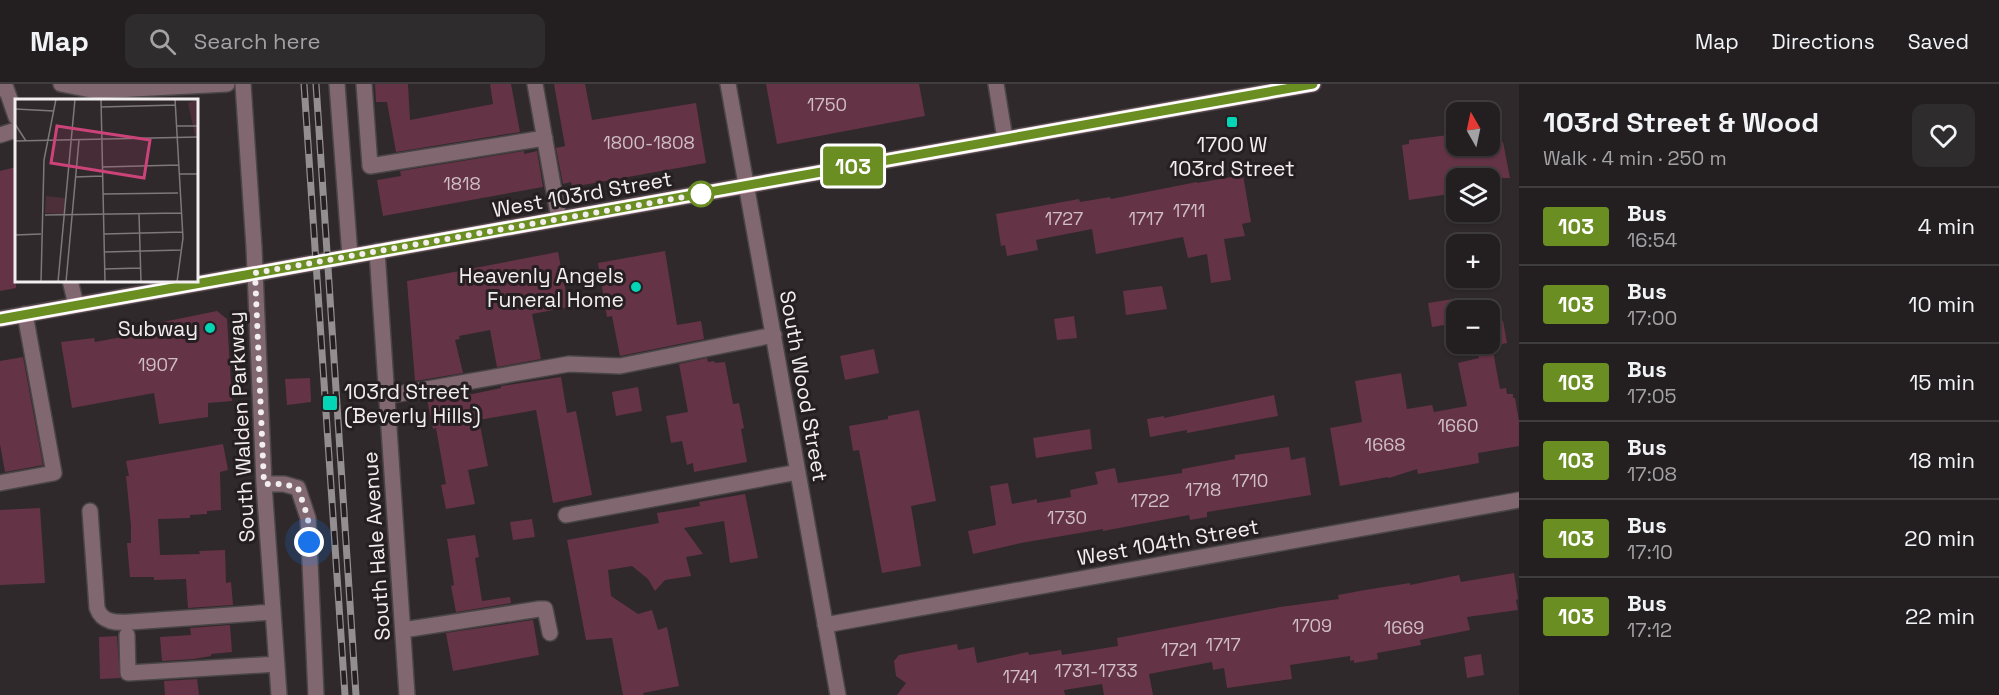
<!DOCTYPE html>
<html lang="en">
<head>
<meta charset="utf-8">
<style>
  :root { --surface:#231f20; --page:#2f2c2d; --text:#f1f3f6; --muted:#a3a2a5; --line:#403d3e }
  body { margin:0; font-family:"Space Grotesk",sans-serif; background:var(--page); color:var(--text); height:100vh; display:flex; flex-direction:column; font-size:22px; white-space:nowrap }
  * { box-sizing:border-box; margin:0 }
  p { font-size:20px; color:var(--muted) }
  .icon { flex:none; width:33px; height:33px; fill:none; stroke:currentColor; stroke-width:2; stroke-linecap:round; stroke-linejoin:round }
  .map { position:relative; flex:1; overflow:hidden }
  .drawer { display:flex; flex-direction:column; background:var(--surface); width:480px }
  .drawer>* { flex:none }
  .badge { padding:0 12px; border-radius:4px; font-size:21px; line-height:39px }
  .needle { width:39px; rotate:351deg }
  .controls { position:absolute; left:1446px; top:18px; display:grid; gap:12px }
  .controls a { display:grid; place-items:center; width:54px; height:54px; border-radius:12px; background:var(--surface); box-shadow:0 2px 4px #0004,0 0 0 2px var(--line); font-size:30px }
  .you { position:absolute; width:30px; height:30px; margin:-15px; border:4px solid #fff; border-radius:50%; background:#1a73e8; box-shadow:0 0 0 9px #1a73e833 }
  .map>.badge { position:absolute; translate:-50% -50%; box-shadow:0 0 0 3px #fff }
  .round { display:grid; place-items:center; flex:none; width:63px; height:63px; border-radius:12px; background:var(--page) }
  .overview { display:flex; align-items:center; justify-content:space-between; height:102px; padding:0 24px }
  h1 { font-size:28px; font-weight:700; line-height:45px }
  ul { padding:0; list-style:none }
  li { display:flex; align-items:center; gap:18px; height:78px; padding:0 24px; border-top:2px solid var(--line) }
  li div { flex:1 }
  li b { display:block; font-size:22px }
  li em { font-style:normal }
  li .badge { min-width:66px; font-weight:700; text-align:center }
  header { display:flex; align-items:center; gap:36px; box-sizing:border-box; height:84px; padding:0 30px; background:var(--surface); border-bottom:2px solid var(--line) }
  header strong { font-size:28px }
  nav { display:flex; gap:33px; margin-inline-start:auto; font-size:21px }
  .search { width:420px; height:54px; background:var(--page); display:flex; align-items:center; gap:15px; box-sizing:border-box; padding:0 21px; border-radius:12px; color:var(--muted); font-size:22px }
  main { display:flex; flex:1; min-height:0 }
  .map>svg:first-child { display:block }
</style>
</head>
<body>
<header>
<strong>Map</strong>
<div class="search"><svg class="icon" aria-label="search" viewBox="0 0 24 24"><circle cx="10" cy="10" r="6"/><path d="M15 15l6 6"/></svg>Search here</div>
<nav><a>Map</a><a>Directions</a><a>Saved</a></nav>
</header>
<main>
<div class="map">
<svg width="1519" height="611" viewBox="0 0 1519 611">
  <rect width="100%" height="100%" fill="#2f292b"/>
  <path fill="#653346" d="M375 0H408L410 36 493 20 490 0H511L520 48 396 68 387 18H376Z
    M554 0H585L592 36 696 19 706 79 572 103 571 98 563 100 556 64 565 62Z
    M766 0H919L925 32 777 60Z
    M1456 50V62H1490L1503 58 1510 94H1456V109L1409 116 1402 61 1409 60V56Z
    M524 67V70L537 67 543 103 383 132 377 96 401 92 400 87Z
    M16 83V204L0 207V87Z
    M1243 91 1251 138 1242 140 1245 152 1224 155 1231 196 1211 199 1207 170 1188 174 1183 153 1096 170 1092 145 1036 156 1038 166 1007 172 1005 161 1001 162 996 130 1079 115 1080 118 1110 113 1111 115 1197 98V99Z
    M665 167 677 241 701 237 704 255 620 272 612 232 607 233 598 179Z
    M558 168 569 223 532 230 541 275 497 283 490 246 459 252 460 255 455 256 463 289 415 297 407 197Z
    M1162 202 1167 225 1126 231 1123 207Z
    M1453 215 1456 239 1432 243 1428 219Z
    M217 227 227 235 232 317 208 319V333L159 340 154 309 72 324 61 258 94 254 95 258 138 250V243Z
    M1074 232 1077 254 1057 256 1054 235Z
    M1503 237 1507 259 1492 262 1500 305 1506 304 1507 310H1513V314H1515L1519 337V362L1478 369 1479 379 1418 390 1417 385 1389 394 1388 393 1340 402 1330 344 1362 338 1355 297 1401 289 1407 325 1432 321 1434 328 1467 322 1458 279 1479 274 1476 260H1490V239Z
    M874 265 879 289 845 296 840 272Z
    M23 273 43 381 5 388 0 360V277Z
    M707 274 708 278 714 277 715 279 725 278 733 320 739 319 744 344 741 345 747 378 694 388 693 379 687 381 682 357 671 359 666 332 688 328 679 280Z
    M561 293 567 329 576 327 592 411 553 419 536 326 479 336 488 382 468 386 475 420 446 425 441 401 446 400 436 344 433 345 427 315 467 308 468 311 501 304V302Z
    M310 294 311 318 287 321 285 295Z
    M638 303 642 327 616 332 612 308Z
    M1274 311 1278 332 1187 349V346L1150 353 1147 335 1164 332V334Z
    M919 326 936 417 911 422 921 482 882 489 859 366 853 367 849 342 888 335V332Z
    M1090 345 1092 365 1036 374 1033 354Z
    M223 360 228 386 220 388 221 426 207 427V430L190 431V434L158 435 160 471 200 470 199 467 225 466 226 499 231 498 233 521 188 524 186 495 154 496V493H130L127 459H131V442L126 392H129L126 377Z
    M1289 363 1291 376 1305 373 1311 411 1207 428V433L1190 436 1189 431 1103 447V445L1021 459 973 470 968 447 996 441 990 402 1008 399 1012 420 1037 415V419L1071 413 1070 406 1098 400 1095 388 1115 384 1118 399 1182 389V385L1235 375V371Z
    M745 410 758 474 730 479 724 437 684 444 703 470 686 473 691 492 665 496 655 507 648 495 632 482 608 486 611 512 638 530 652 526 658 546 667 543 679 602 643 609 644 611H623L612 554 586 556 567 456 659 439 657 429 700 422 699 418Z
    M40 424 45 499 0 501V426Z
    M532 435 535 453 513 456 510 438Z
    M475 451 479 473 475 474 482 517 510 513 511 519 456 528 451 502 454 501 447 455Z
    M1514 489 1518 515 1516 516 1518 526 1467 533 1470 546 1420 556 1421 561 1377 569 1378 575 1354 579V576L1350 577V572L1290 581 1292 595 1227 604 1224 584 1213 586 1212 578 1149 590 1153 611H1104L1102 600 1064 606 1065 611H897L906 599 896 592 894 577 899 571 957 560 958 566 974 563 977 579 1028 568 1029 571 1061 566 1062 571 1118 562 1117 554 1280 523 1339 515 1338 511 1365 506 1410 499V501L1459 491 1461 498Z
    M533 536 539 571 453 587 446 549Z
    M230 541 232 568 211 570V572L194 575 162 577 160 553 191 551 190 544Z
    M117 552 120 594 100 595 99 553Z
    M1481 570 1484 591 1467 594 1464 573Z
    M197 595 199 611H165L164 597Z"/>
  <g fill="none" stroke-linecap="round" stroke-linejoin="round">
    <defs>
      <path id="minor" d="M61 0 96 7 227 0
        M243 0 254 163 264 400 279 611
        M337 0 350 172
        M364 0 370 82 545 54
        M535 0 559 135
        M728 0 838 611
        M996 0 1005 55
        M0 5 6 4 16 33
        M0 51 16 46
        M377 167 407 611
        M70 196 76 221
        M387 312 569 280 620 282 774 251
        M0 399 54 389 25 230
        M264 400H284L298 404 308 434 316 611
        M90 427 97 524C102 539 117 539 130 538L273 528
        M566 431 798 388
        M825 541 1519 416
        M403 546 539 525H545L550 549
        M127 551 128 589 277 580"/>
      <path id="major" d="M0 235 1313 0"/>
    </defs>
    <use href="#minor" stroke="#4a4546" stroke-width="18"/>
    <use href="#major" stroke="#4a4546" stroke-width="18"/>
    <use href="#minor" stroke="#816870" stroke-width="15"/>
    <use href="#major" stroke="#d7a4b5" stroke-width="15"/>
    <defs>
      <path id="rail" d="M304 0 345 611
        M316 0 356 611"/>
    </defs>
    <use href="#rail" stroke="#938e90" stroke-width="7"/>
    <use href="#rail" stroke="#251f21" stroke-width="4.5" stroke-dasharray="14" stroke-linecap="butt"/>
  </g>
  <g fill="none" stroke-linecap="round" stroke-linejoin="round">
    <defs>
      <path id="line" d="M0 235 1313 0"/>
    </defs>
    <use href="#line" stroke="#fff" stroke-width="14"/>
    <use href="#line" stroke="#6b8e23" stroke-width="9"/>
    <path stroke="#f2eeef" stroke-width="6" stroke-dasharray="0 10.8" d="M309 458 308 434 298 404 284 400H264L255 189 701 110"/>
  </g>
  <g fill="#04d5b6" stroke="#251f21" stroke-width="2">
    <rect x="1226" y="32" width="12" height="12" rx="3"/>
    <circle cx="636" cy="203" r="6"/>
    <circle cx="210" cy="244" r="6"/>
    <rect x="322" y="311" width="16" height="16" rx="3"/>
  </g>
  <circle fill="#fff" stroke="#6b8e23" stroke-width="3" cx="701" cy="110" r="12"/>
  <g text-anchor="middle" dominant-baseline="central" stroke-width="6" stroke-linejoin="round" paint-order="stroke">
    <g font-size="18" fill="#cfbfc5">
      <text x="827" y="20">1750</text>
      <text x="649" y="58">1800-1808</text>
      <text x="462" y="99">1818</text>
      <text x="1189" y="126">1711</text>
      <text x="1064" y="134">1727</text>
      <text x="1146" y="134">1717</text>
      <text x="158" y="280">1907</text>
      <text x="1458" y="341">1660</text>
      <text x="1385" y="360">1668</text>
      <text x="1250" y="396">1710</text>
      <text x="1203" y="405">1718</text>
      <text x="1150" y="416">1722</text>
      <text x="1067" y="433">1730</text>
      <text x="1312" y="541">1709</text>
      <text x="1404" y="543">1669</text>
      <text x="1223" y="560">1717</text>
      <text x="1179" y="565">1721</text>
      <text x="1096" y="586">1731-1733</text>
      <text x="1020" y="592">1741</text>
    </g>
    <g font-size="21" fill="#f2eeef" stroke="#251f21" text-anchor="end">
      <text x="1232" y="60" text-anchor="middle">1700 W<tspan x="1232" dy="24">103rd Street</tspan></text>
      <text x="624" y="191">Heavenly Angels<tspan x="624" dy="24">Funeral Home</tspan></text>
      <text x="198" y="244">Subway</text>
      <text x="344" y="307" text-anchor="start">103rd Street<tspan x="344" dy="24">(Beverly Hills)</tspan></text>
    </g>
    <g font-size="21" fill="#f2eeef" stroke="#251f21">
      <text transform="translate(582 110) rotate(-10)">West 103rd Street</text>
      <text transform="translate(804 302) rotate(80)">South Wood Street</text>
      <text transform="translate(241 343) rotate(-93)">South Walden Parkway</text>
      <text transform="translate(1168 458) rotate(-10)">West 104th Street</text>
      <text transform="translate(376 462) rotate(-94)">South Hale Avenue</text>
    </g>
  </g>
  <g transform="translate(15 15)">
    <rect width="183" height="183" fill="#2f292b"/>
    <path d="M183 0V36L180 37 173 4ZM31 97 50 99 49 115 30 114Z" fill="#4d2f3a"/>
    <path fill="none" stroke="#7d7879" stroke-width="1.5" d="M86 0 90 183M160 0 168 139 162 183M86 8 161 6M0 10 39 12M0 25 11 42M162 27H183M0 42 183 38M87 68 164 66M164 75H183M60 78 87 77M88 95 163 94M124 115 126 183M30 116 166 114M89 135 168 133M0 136 26 135M89 153 167 151M89 170 125 169M26 183 29 61 41 0M43 183 60 0M51 183 64 41"/>
    <path fill="#cc4379" fill-opacity="0.15" stroke="#cc4379" stroke-width="3" d="M42 27 135 41 129 79 36 64Z"/>
    <rect width="183" height="183" fill="none" stroke="#f2eeef" stroke-width="3"/>
  </g>
</svg>
<div class="controls">
<a><svg class="needle" viewBox="-14 -14 28 28"><path d="M0-13l5 13h-10z" fill="#e53935"/><path d="M0 13l5-13h-10z" fill="#a3a2a5"/></svg></a>
<a><svg class="icon" aria-label="layers" viewBox="0 0 24 24"><path d="M12 4l9 5-9 5-9-5zM3 14l9 5 9-5"/></svg></a>
<a>+</a>
<a>−</a>
</div>
<div class="you" style="left:309px;top:458px"></div>
<b class="badge" style="left:853px;top:82px;background:#6b8e23;color:#fff">103</b>
</div>
<section class="drawer">
<div class="overview"><div><h1>103rd Street &amp; Wood</h1><p>Walk · 4 min · 250 m</p></div><a class="round"><svg class="icon" aria-label="heart" viewBox="0 0 24 24"><path d="M12 20l-8-8c-3-5 5-10 8-4 3-6 11-1 8 4z"/></svg></a></div>
<ul>
<li><span class="badge" style="background:#6b8e23;color:#fff">103</span><div><b>Bus</b><p>16:54</p></div><em>4 min</em></li>
<li><span class="badge" style="background:#6b8e23;color:#fff">103</span><div><b>Bus</b><p>17:00</p></div><em>10 min</em></li>
<li><span class="badge" style="background:#6b8e23;color:#fff">103</span><div><b>Bus</b><p>17:05</p></div><em>15 min</em></li>
<li><span class="badge" style="background:#6b8e23;color:#fff">103</span><div><b>Bus</b><p>17:08</p></div><em>18 min</em></li>
<li><span class="badge" style="background:#6b8e23;color:#fff">103</span><div><b>Bus</b><p>17:10</p></div><em>20 min</em></li>
<li><span class="badge" style="background:#6b8e23;color:#fff">103</span><div><b>Bus</b><p>17:12</p></div><em>22 min</em></li>
</ul>
</section>
</main>
</body>
</html>
